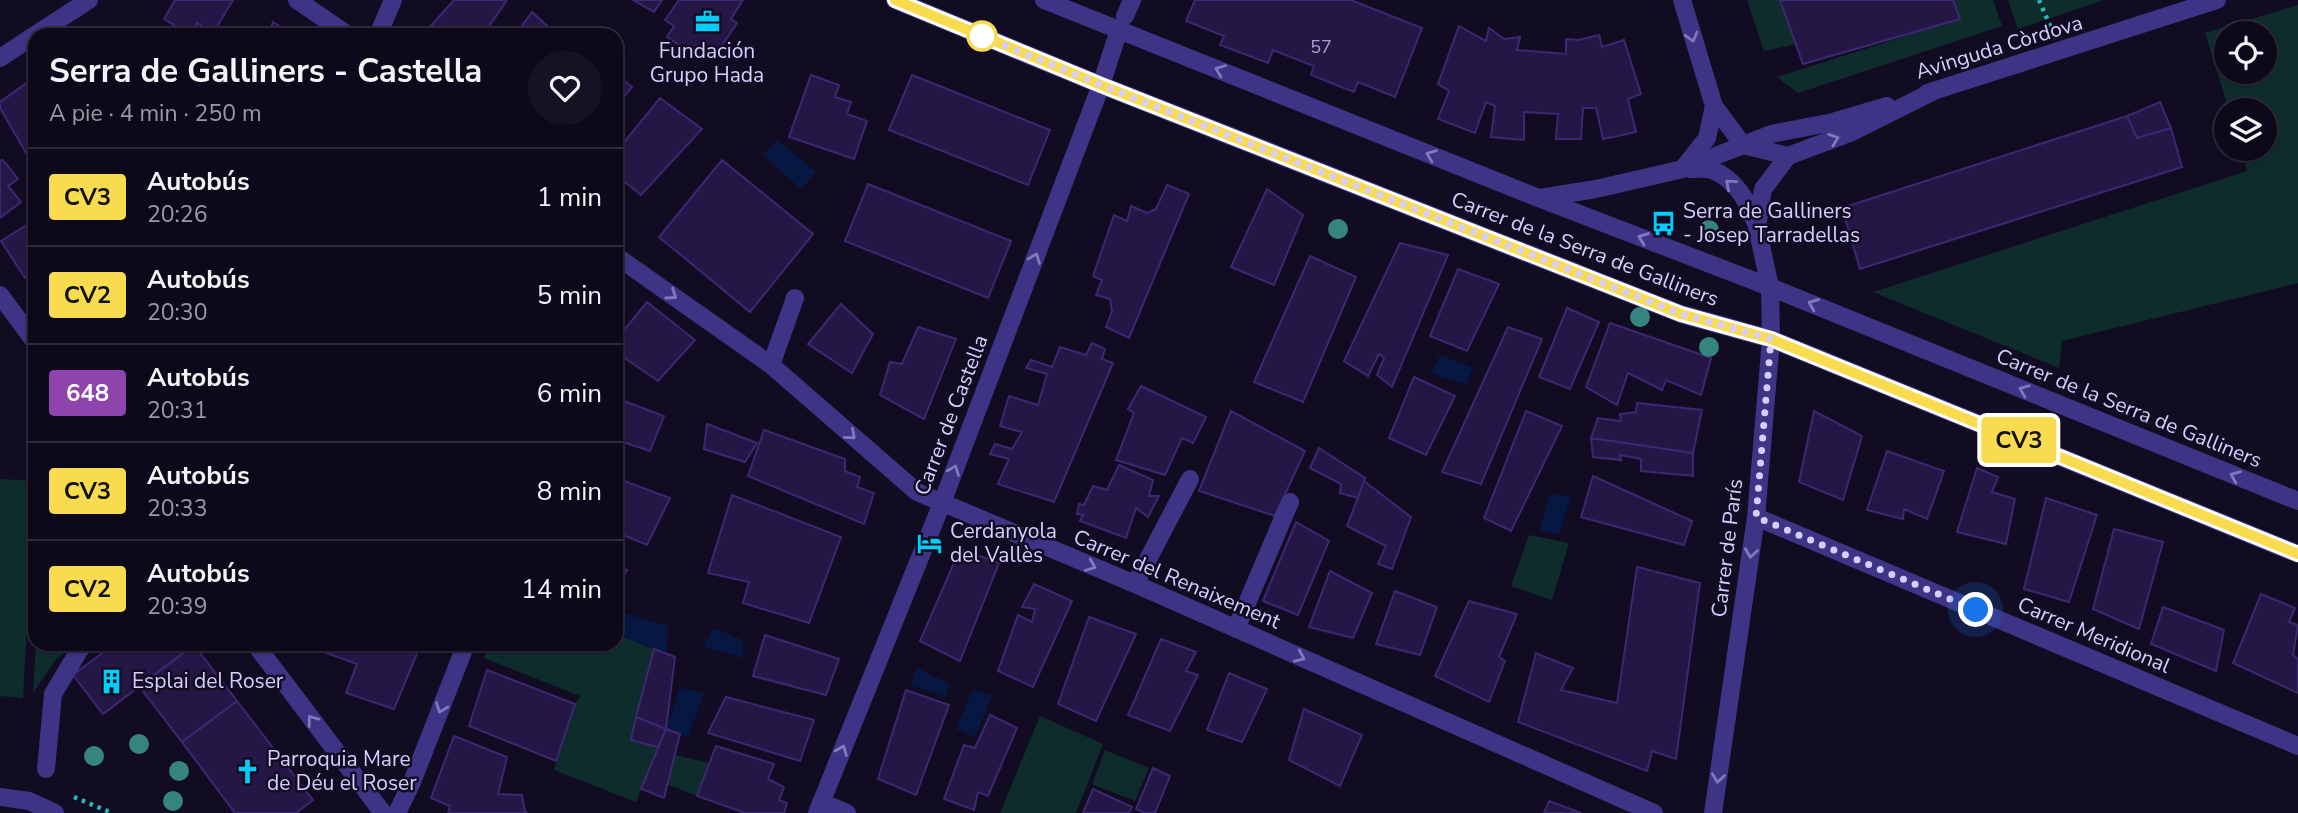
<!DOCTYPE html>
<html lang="es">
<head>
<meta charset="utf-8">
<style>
  :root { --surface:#0e091a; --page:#171223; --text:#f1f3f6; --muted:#9b9aa2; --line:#2e2a39 }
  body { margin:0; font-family:"Nunito Sans",sans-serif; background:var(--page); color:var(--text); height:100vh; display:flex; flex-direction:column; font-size:26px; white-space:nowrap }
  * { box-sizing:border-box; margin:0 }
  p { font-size:23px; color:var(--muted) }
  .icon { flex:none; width:38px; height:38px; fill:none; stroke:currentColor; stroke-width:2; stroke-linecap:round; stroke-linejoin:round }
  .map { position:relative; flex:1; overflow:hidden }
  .details { position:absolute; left:28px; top:28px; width:595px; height:623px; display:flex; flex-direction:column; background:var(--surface); border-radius:21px; box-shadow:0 2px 5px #0004,0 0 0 2px var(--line) }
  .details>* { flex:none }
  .badge { padding:0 14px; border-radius:5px; font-size:24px; line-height:46px }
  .controls { position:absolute; left:2214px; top:21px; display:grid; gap:14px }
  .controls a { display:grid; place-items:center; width:63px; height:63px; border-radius:50%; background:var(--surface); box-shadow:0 2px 5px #0004,0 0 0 2px var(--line); font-size:35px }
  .you { position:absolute; width:35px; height:35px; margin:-18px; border:5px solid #fff; border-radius:50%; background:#1a73e8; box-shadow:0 0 0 10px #1a73e833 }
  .map>.badge { position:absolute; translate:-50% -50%; box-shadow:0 0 0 4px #fff }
  .round { display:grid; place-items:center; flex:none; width:74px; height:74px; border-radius:37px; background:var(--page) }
  .summary { display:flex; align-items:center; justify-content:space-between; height:119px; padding:0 21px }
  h1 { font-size:33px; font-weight:700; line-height:52px }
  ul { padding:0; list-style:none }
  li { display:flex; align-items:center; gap:21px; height:98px; padding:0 21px; border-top:2px solid var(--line) }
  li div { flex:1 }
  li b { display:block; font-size:26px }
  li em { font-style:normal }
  li .badge { min-width:77px; font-weight:700; text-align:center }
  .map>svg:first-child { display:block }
</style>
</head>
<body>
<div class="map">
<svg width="2298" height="813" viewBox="0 0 2298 813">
  <rect width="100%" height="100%" fill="#120c23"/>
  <path fill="#0f2c2d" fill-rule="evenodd" d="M1747 0H1780L1796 44 1764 51Z
    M1953 0H1993L2002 26 1798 93 1777 77 1959 19Z
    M2008 0H2104L2018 29Z
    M2298 5V283L2062 341 2059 368 1873 292 2247 171 2241 149H2264V110H2229L2205 33ZM2226 33H2264V72H2226Z
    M0 479 35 481 23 698 0 696Z
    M1529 535 1569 543 1552 600 1511 586Z
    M616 634 654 649 631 740 658 747 636 802 554 770 575 704 580 696 484 658 489 644H616Z
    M36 644H76L57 658 33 693Z
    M1040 716 1103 744 1076 813H1000Z
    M1105 750 1149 768 1135 801 1092 784Z
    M675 755 709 763 697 796 667 784Z"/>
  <path fill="#061742" d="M778 140 816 172 801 189 763 155Z
    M1440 355 1473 368 1466 385 1431 373Z
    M1550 494 1571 497 1559 534 1539 531Z
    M623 613 668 626 667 654 616 634V628Z
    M714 628 742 640 744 658 703 647Z
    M917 668 950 684 945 697 910 685Z
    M680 688 704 693 688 737 666 729Z
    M973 689 992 696 975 737 956 729Z"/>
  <path fill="#241745" stroke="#3c2872" stroke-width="2" d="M175 0H233L213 33 197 23 190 35 164 19Z
    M454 0H507L483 35H437L428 29Z
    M633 0H662L654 12Z
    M679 0H743L731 19 737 23 714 57 696 45 691 53 667 37 674 26 665 20Z
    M1195 0H1351L1422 28 1395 97 1358 82 1354 92 1311 75 1314 66 1273 50 1268 63 1220 45 1224 36 1186 21Z
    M1780 0H1953L1960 19 1803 64Z
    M532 12 557 35H515Z
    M273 22 292 35H268Z
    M1459 26 1486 41 1489 28 1504 39 1520 37 1517 50 1566 54V39L1579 40 1599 35 1602 47 1624 40 1641 94 1628 99 1636 132 1603 139 1596 108H1583L1581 139H1556L1558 114 1524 112V140L1491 137 1495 106 1486 102 1475 133 1438 119 1449 91 1438 84Z
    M616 74 632 87 616 106Z
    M811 75 839 85 835 97 851 102 847 114 867 121 854 159 789 137Z
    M912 75 1050 130 1028 185 889 130Z
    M35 77V148L26 153 0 108V102Z
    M660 98 702 129 641 195 616 175V152Z
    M2160 102 2171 128 2137 138 2127 116Z
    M2127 116 2137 138 2171 128 2182 167 1860 269 1842 208Z
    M3 160 18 179 8 186 21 202 0 218V161Z
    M722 160 813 234 750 312 659 237Z
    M868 184 1011 241 988 298 845 241Z
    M1167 185 1189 194 1129 338 1106 327 1112 311 1110 299 1096 295 1102 280 1093 276 1114 215 1127 221 1131 206 1147 213 1156 209Z
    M1267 189 1303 215 1274 285 1231 267Z
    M35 220V272L25 278 1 241Z
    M1400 243 1448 255 1392 387 1377 375 1384 358 1379 354 1368 376 1344 361Z
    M1310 256 1356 277 1303 402 1254 382Z
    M1458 269 1499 284 1467 351 1430 336Z
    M647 302 695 340 658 381 616 352V340Z
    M841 304 873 334 852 373 808 344Z
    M1567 308 1599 322 1570 389 1539 377Z
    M1610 323 1711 358 1701 395 1666 380 1662 390 1628 373 1617 405 1586 387Z
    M918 327 956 339 924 419 880 395 890 362 902 364Z
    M1508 327 1542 339 1481 484 1442 472Z
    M1092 343 1105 349 1102 359 1113 363 1054 502 998 484 1009 459 990 454 995 444 1012 449 1022 432 1000 426 1009 396 1038 405 1047 374 1026 368 1031 360 1052 367 1060 347 1086 355Z
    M1414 377 1455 396 1426 455 1389 438Z
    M1141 386 1206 417 1193 443 1182 438 1165 475 1116 460 1134 413 1128 409Z
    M616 398 664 416 650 451 623 442 616 455Z
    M1637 403 1702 410 1693 453 1591 438 1598 418 1621 421 1620 414 1636 412Z
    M1231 411 1305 451 1275 516 1199 491Z
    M1526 411 1562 426 1511 531 1484 518Z
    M1814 411 1862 436 1843 500 1799 482Z
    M707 424 757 443 745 462 704 449Z
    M764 430 845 459V471L860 477 857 487 874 493 864 524 748 476Z
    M1591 438 1693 453V476L1641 471V459L1620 455 1621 460 1593 457Z
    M1319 448 1365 478 1358 498 1340 493 1341 484 1310 468Z
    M1887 451 1944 471 1927 519 1904 509 1903 519 1867 510Z
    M1119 465 1153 480 1149 496H1159L1148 517 1136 508 1126 538 1080 521 1083 515 1077 514 1079 504 1084 505 1093 486 1107 490Z
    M1977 468 1998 477 1992 492 2015 499 2006 544 1957 532Z
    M1593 476 1692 521 1684 545 1581 517Z
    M616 478 670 498 647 545 616 532Z
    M1364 481 1411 517 1392 569 1378 564 1386 546 1347 526Z
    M732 495 841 537 809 623 743 603 749 582 708 573Z
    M2046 498 2097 515 2069 602 2024 589Z
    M1296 522 1329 541 1298 615 1263 601Z
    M2114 529 2163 542 2139 629 2093 609Z
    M960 549 999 563 960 661 920 641Z
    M616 566 627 570 616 590Z
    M1637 567 1700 583 1676 759 1652 751 1647 771 1518 722 1536 653 1573 668 1561 690 1617 703Z
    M1330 571 1372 593 1353 638 1309 627Z
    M1034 584 1072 601 1033 687 998 671 1018 615 1032 622 1035 609 1022 607Z
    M1395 591 1437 607 1420 655 1376 644Z
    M2261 594 2295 608 2289 622 2298 625 2293 655 2298 659V693L2233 663Z
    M1469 601 1517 614 1499 657 1505 661 1489 702 1435 676Z
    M2163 607 2224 630 2216 671 2151 644Z
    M1089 617 1136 634 1096 721 1058 704Z
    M765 635 839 659 826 695 753 676Z
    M1161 639 1196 652 1186 671 1198 675 1170 731 1128 715Z
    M114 644H194V645L103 714 73 675Z
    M308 644H421L394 709 346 693 357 664 307 646Z
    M194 645 237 701 182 742 139 686Z
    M654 649 675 657 666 729 636 717Z
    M487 670 575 704 556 761 469 726Z
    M1229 673 1267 689 1242 742 1207 730Z
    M906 690 949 705 916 795 878 779Z
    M726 697 814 720 800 761 708 733Z
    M237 701 313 800 296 813H235L182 742Z
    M1304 709 1362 735 1340 786 1289 760Z
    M990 715 1017 728 988 796 978 792 974 810 944 799 964 745 975 748Z
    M636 717 666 729 658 747 631 740Z
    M666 729 680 734 664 798 641 789Z
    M454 736 507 757 498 794 522 795 525 812 528 813H448L450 806 431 798Z
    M716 746 774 764 768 779 784 787 779 800 787 803 784 813H745L697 796Z
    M1153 768 1170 776 1155 813H1145L1136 809Z
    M1093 789 1132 807 1129 813H1083Z
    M1549 801 1581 813H1544Z"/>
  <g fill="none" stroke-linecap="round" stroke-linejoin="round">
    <path stroke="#26b9bb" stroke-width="4.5" stroke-dasharray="3.5 5" stroke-linecap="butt" d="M2039 0 2051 28
      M74 797 112 813"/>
    <path stroke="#3d3485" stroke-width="18" d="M297 0 348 35
      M895 0 1101 85 1681 314 1771 339 2298 554
      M1044 0 1546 201 1770 287 2298 501
      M1682 0 1714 106 1743 145 1788 156
      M1125 16 1132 0
      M35 35 89 0
      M378 35 393 0
      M0 58 35 35
      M1927 93 2217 0
      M1685 166 1707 138 1714 106
      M1690 169C1696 169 1706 168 1712 170 1736 179 1748 202 1756 224
      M1540 198 1596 189 1683 169 1771 134 1833 122 1887 106
      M616 256 771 365 917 492 1135 584 1654 813
      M0 295 35 342
      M771 365 795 298
      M1756 517 2298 746
      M1135 584 1190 479
      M1236 629 1290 502
      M255 644 383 813
      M46 769 53 694 80 649 86 644
      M0 797 29 801 55 813
      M821 802 847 813
      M397 813 412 782 466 644
      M817 813 942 503 1101 85 1119 30
      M1713 813 1756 517 1771 339 1770 287 1757 227 1763 189 1788 156 1852 132 1936 90"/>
  </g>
  <g fill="#358480">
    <circle cx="1338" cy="229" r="10"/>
    <circle cx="1709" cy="230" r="10"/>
    <circle cx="1640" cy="317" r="10"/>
    <circle cx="1709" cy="347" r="10"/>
    <circle cx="139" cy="744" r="10"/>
    <circle cx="94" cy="756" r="10"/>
    <circle cx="179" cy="771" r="10"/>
    <circle cx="173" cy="801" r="10"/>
  </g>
  <defs><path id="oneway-chevron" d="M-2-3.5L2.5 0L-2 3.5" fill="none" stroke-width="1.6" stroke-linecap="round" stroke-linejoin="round" transform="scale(1.75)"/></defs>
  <g stroke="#8279bc">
    <use href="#oneway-chevron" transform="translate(1692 37) rotate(74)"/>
    <use href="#oneway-chevron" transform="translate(1220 70) rotate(-158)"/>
    <use href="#oneway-chevron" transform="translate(1834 139) rotate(-20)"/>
    <use href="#oneway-chevron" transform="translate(1431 155) rotate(-158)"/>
    <use href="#oneway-chevron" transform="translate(1730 184) rotate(-139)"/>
    <use href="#oneway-chevron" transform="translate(1643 238) rotate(-159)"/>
    <use href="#oneway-chevron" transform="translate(1035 258) rotate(-69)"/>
    <use href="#oneway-chevron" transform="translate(672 295) rotate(35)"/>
    <use href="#oneway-chevron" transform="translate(1813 304) rotate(-158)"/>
    <use href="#oneway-chevron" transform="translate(2024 390) rotate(-158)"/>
    <use href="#oneway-chevron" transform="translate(851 435) rotate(41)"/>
    <use href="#oneway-chevron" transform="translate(954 470) rotate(-69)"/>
    <use href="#oneway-chevron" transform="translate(2235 476) rotate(-158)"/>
    <use href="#oneway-chevron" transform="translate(1751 553) rotate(98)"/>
    <use href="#oneway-chevron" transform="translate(1091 566) rotate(23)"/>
    <use href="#oneway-chevron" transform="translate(1300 657) rotate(24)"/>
    <use href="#oneway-chevron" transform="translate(441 708) rotate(111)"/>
    <use href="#oneway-chevron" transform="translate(312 720) rotate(-127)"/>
    <use href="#oneway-chevron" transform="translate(842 750) rotate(-68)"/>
    <use href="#oneway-chevron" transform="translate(1718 778) rotate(98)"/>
  </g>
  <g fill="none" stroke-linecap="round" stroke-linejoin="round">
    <defs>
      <path id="line" d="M895 0 1101 85 1681 314 1771 339 2298 554"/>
    </defs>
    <use href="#line" stroke="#fff" stroke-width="16"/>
    <use href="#line" stroke="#f9db4f" stroke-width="10"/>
    <path stroke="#d7ceff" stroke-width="7" stroke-dasharray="0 12.6" d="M982 36 1101 85 1681 314 1771 339 1756 517 1976 610"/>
  </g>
  <defs>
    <symbol id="office-bare" viewBox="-9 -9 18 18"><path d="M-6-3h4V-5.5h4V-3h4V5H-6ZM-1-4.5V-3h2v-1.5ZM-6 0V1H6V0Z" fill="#00cef9" stroke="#120c23" stroke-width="2.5" paint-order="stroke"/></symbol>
    <symbol id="bus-bare" viewBox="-9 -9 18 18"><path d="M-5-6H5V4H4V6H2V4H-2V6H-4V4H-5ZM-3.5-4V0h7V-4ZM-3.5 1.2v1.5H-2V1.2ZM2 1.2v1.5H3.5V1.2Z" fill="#00cef9" stroke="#120c23" stroke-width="2.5" paint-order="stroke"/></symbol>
    <symbol id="hotel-bare" viewBox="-9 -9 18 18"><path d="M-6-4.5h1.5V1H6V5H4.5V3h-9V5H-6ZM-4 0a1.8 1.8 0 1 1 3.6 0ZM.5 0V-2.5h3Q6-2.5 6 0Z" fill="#00cef9" stroke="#120c23" stroke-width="2.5" paint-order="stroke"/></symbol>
    <symbol id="building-bare" viewBox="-9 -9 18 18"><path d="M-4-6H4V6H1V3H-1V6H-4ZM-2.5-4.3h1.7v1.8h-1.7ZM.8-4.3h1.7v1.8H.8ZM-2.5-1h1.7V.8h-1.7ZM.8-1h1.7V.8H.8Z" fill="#00cef9" stroke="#120c23" stroke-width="2.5" paint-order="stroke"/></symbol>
    <symbol id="church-bare" viewBox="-9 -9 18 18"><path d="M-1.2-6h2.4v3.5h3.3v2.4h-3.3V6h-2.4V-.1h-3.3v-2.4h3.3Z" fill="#00cef9" stroke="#120c23" stroke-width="2.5" paint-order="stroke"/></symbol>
  </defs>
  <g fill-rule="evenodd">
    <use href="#office-bare" x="690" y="4" width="35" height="35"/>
    <use href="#bus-bare" x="1646" y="206" width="35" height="35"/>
    <use href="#hotel-bare" x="912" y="526" width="35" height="35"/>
    <use href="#building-bare" x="94" y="664" width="35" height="35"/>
    <use href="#church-bare" x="230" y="754" width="35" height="35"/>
  </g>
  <circle fill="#fff" stroke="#f9db4f" stroke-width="3.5" cx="982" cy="36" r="14"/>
  <g text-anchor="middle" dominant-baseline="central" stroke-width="5" stroke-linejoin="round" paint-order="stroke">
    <g font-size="18" fill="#aaa0d0">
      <text x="1321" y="47">57</text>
    </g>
    <g font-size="21" fill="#d7ceff" stroke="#120c23">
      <text transform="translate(1999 47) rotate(-17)">Avinguda Còrdova</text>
      <text transform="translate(1585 249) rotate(21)">Carrer de la Serra de Galliners</text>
      <text transform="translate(2129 408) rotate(22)">Carrer de la Serra de Galliners</text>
      <text transform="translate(951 415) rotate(-69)">Carrer de Castella</text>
      <text transform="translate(1727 548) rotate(-83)">Carrer de París</text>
      <text transform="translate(1177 579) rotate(23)">Carrer del Renaixement</text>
      <text transform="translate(2094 635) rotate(23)">Carrer Meridional</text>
    </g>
    <g font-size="21" fill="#d7ceff" stroke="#120c23" text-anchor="start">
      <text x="707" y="51" text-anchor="middle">Fundación<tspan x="707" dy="24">Grupo Hada</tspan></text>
      <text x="1683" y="211">Serra de Galliners<tspan x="1683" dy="24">- Josep Tarradellas</tspan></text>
      <text x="950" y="531">Cerdanyola<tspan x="950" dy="24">del Vallès</tspan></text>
      <text x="132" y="681">Esplai del Roser</text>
      <text x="267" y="759">Parroquia Mare<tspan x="267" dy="24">de Déu el Roser</tspan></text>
    </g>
  </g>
</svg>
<div class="controls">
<a><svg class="icon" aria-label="locate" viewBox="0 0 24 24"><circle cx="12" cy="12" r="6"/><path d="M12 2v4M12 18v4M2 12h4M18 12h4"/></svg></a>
<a><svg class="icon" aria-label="layers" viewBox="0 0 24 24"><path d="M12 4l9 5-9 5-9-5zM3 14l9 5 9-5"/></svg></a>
</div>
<div class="you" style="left:1976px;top:610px"></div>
<b class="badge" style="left:2019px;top:440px;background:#f9db4f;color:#111">CV3</b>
<section class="details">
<div class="summary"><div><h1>Serra de Galliners - Castella</h1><p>A pie · 4 min · 250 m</p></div><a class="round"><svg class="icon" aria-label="heart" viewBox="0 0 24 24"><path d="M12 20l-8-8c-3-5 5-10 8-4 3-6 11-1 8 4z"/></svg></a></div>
<ul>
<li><span class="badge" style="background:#f9db4f;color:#111">CV3</span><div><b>Autobús</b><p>20:26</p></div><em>1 min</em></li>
<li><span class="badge" style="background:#f9db4f;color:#111">CV2</span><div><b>Autobús</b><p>20:30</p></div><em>5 min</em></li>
<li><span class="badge" style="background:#8e44ad;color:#fff">648</span><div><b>Autobús</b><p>20:31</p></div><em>6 min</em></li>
<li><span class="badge" style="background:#f9db4f;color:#111">CV3</span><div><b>Autobús</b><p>20:33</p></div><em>8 min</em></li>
<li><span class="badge" style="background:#f9db4f;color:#111">CV2</span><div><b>Autobús</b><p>20:39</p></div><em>14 min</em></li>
</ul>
</section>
</div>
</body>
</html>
